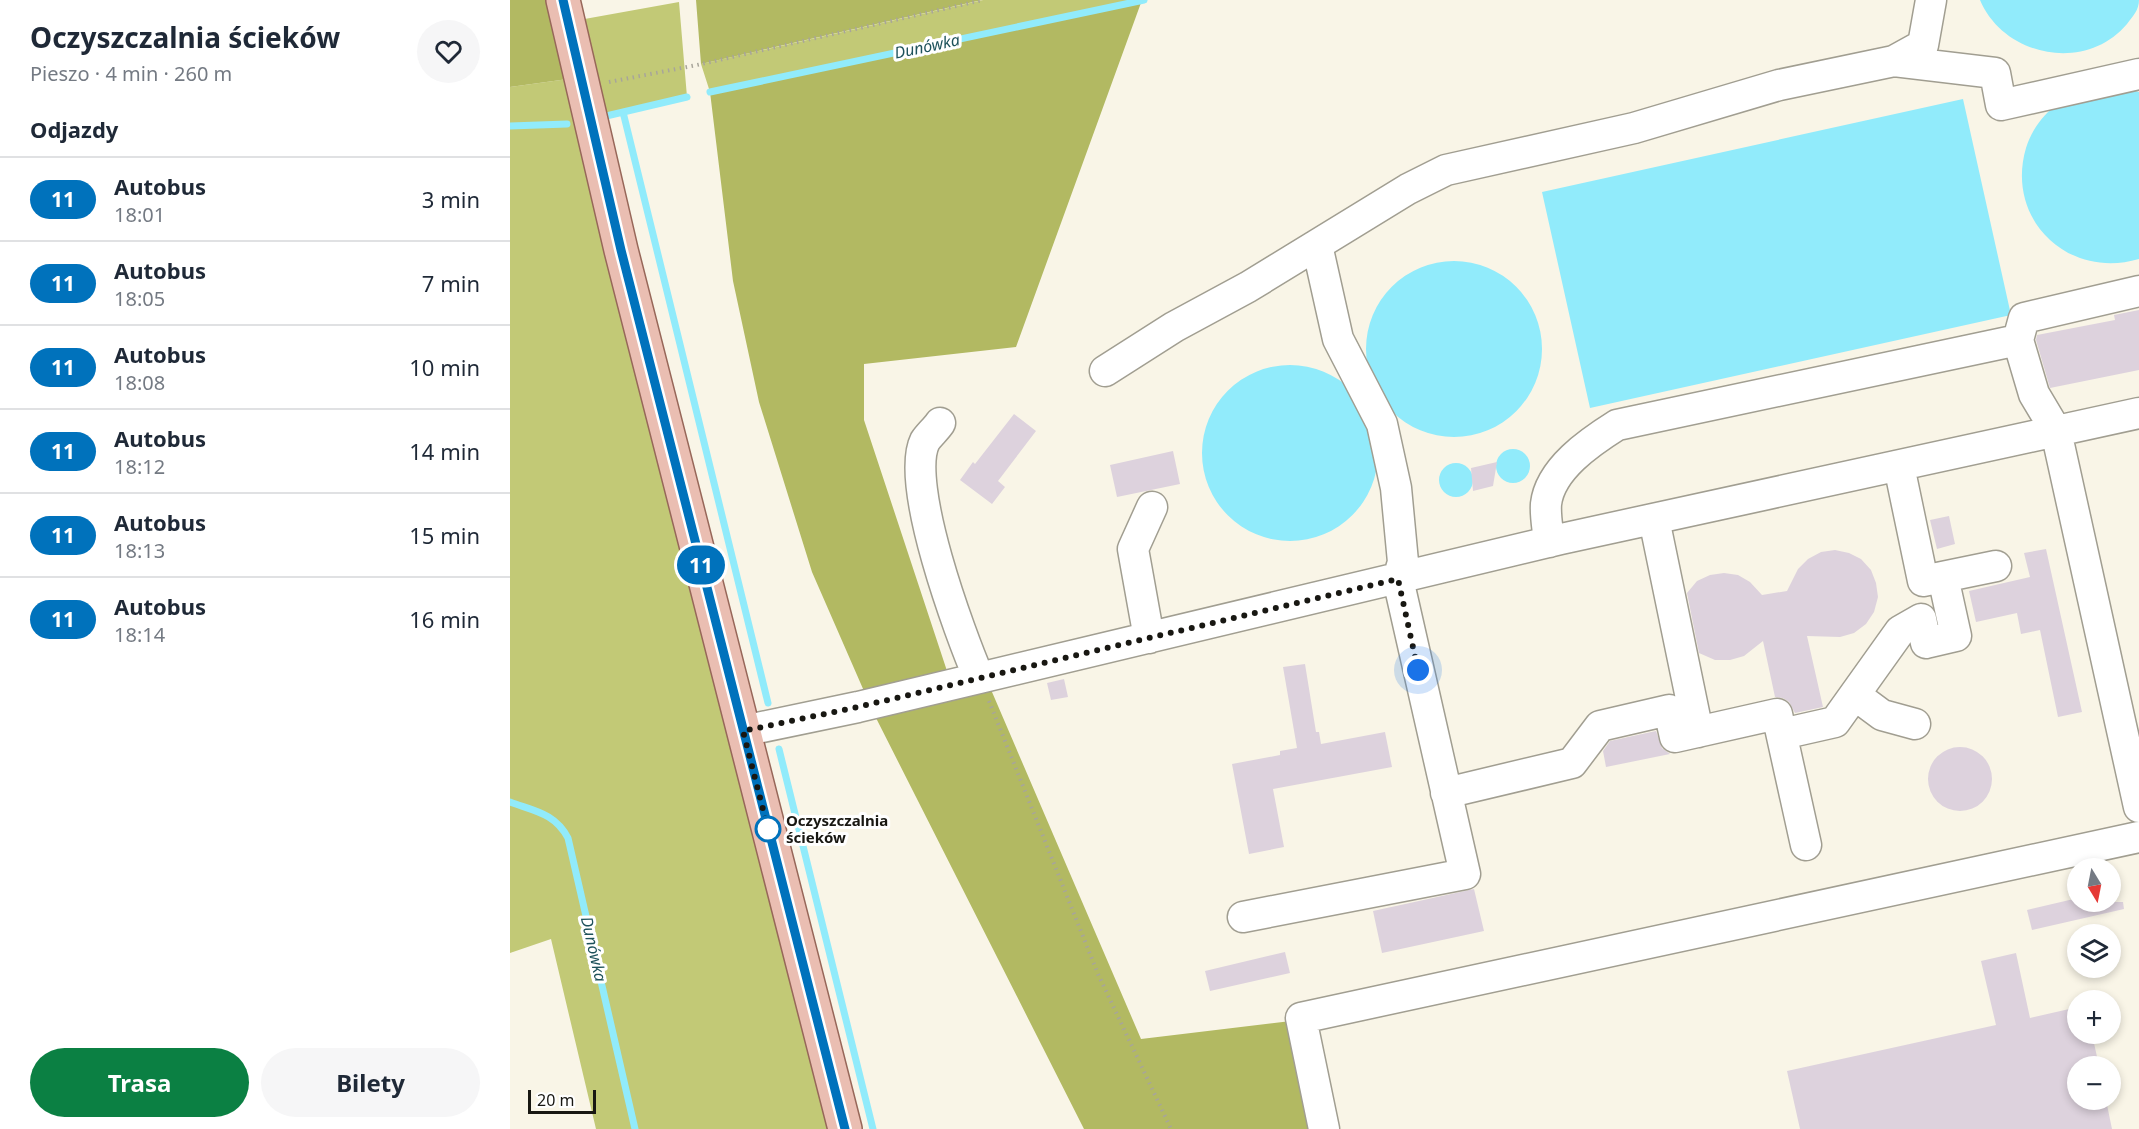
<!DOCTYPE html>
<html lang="pl">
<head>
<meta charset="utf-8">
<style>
  :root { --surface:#fff; --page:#f6f6f7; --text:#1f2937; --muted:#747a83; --line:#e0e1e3; --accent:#0b8043 }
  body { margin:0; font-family:"Noto Sans",sans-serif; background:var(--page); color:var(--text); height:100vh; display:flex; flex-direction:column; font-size:22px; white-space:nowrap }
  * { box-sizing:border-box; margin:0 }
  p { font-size:20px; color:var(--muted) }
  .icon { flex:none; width:33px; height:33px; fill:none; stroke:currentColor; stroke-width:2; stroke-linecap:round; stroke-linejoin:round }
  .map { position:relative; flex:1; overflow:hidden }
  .panel { display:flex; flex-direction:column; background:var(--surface); width:510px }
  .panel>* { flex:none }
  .badge { padding:0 12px; border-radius:20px; font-size:21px; line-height:39px }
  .needle { width:39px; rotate:170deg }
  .controls { position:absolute; left:1557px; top:858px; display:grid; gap:12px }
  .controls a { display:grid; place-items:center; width:54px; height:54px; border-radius:50%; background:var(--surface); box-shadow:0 3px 9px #0003; font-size:30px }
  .scale { position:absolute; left:18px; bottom:15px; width:68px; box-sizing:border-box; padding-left:6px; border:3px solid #181712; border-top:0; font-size:16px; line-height:21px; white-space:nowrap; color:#181712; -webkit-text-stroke:4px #fff; paint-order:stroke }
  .you { position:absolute; width:30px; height:30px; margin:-15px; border:4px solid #fff; border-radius:50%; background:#1a73e8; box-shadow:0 0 0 9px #1a73e833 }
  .map>.badge { position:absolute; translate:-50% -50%; box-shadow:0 0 0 3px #fff }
  h2 { padding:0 30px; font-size:22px; line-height:54px }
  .round { display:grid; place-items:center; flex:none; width:63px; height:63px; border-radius:32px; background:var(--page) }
  .summary { display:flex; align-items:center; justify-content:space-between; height:102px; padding:0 30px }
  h1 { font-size:28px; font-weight:700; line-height:45px }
  .action { display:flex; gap:12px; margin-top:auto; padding:12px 30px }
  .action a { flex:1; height:69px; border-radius:36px; background:var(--accent); color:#fff; font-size:24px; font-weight:700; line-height:69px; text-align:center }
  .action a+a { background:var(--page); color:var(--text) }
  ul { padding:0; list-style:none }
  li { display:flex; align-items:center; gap:18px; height:84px; padding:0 30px; border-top:2px solid var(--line) }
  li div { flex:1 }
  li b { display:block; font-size:22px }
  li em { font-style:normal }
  li .badge { min-width:66px; font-weight:700; text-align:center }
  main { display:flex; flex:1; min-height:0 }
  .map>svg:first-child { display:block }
</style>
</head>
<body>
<main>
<section class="panel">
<div class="summary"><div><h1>Oczyszczalnia ścieków</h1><p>Pieszo · 4 min · 260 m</p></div><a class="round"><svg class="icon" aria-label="heart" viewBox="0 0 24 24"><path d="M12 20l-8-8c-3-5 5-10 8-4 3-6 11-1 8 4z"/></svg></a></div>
<h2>Odjazdy</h2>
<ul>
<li><span class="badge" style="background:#0072bc;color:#fff">11</span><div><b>Autobus</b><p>18:01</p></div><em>3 min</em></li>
<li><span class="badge" style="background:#0072bc;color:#fff">11</span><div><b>Autobus</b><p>18:05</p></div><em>7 min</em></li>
<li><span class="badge" style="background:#0072bc;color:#fff">11</span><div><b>Autobus</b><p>18:08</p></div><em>10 min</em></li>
<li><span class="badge" style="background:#0072bc;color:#fff">11</span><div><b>Autobus</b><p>18:12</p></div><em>14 min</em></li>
<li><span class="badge" style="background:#0072bc;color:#fff">11</span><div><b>Autobus</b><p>18:13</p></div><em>15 min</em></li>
<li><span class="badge" style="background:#0072bc;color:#fff">11</span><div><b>Autobus</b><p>18:14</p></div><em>16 min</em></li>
</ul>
<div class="action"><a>Trasa</a><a>Bilety</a></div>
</section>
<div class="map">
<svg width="1629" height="1129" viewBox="0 0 1629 1129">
  <rect width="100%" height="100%" fill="#f9f5e7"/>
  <path fill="#c2c976" d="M473 0H634L200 92 191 64Z
    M169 2 177 97 92 117 69 20Z
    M58 79 324 1129H86L41 939 0 953V87Z"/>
  <path fill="#b2b962" d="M0 0H42L58 79 0 87Z
    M186 0H472L191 64Z
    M632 0 506 347 354 364V420L439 677 476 667 482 692 631 1039 781 1021 805 1129H574L364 714 302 572 249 402 223 281 200 92Z"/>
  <path fill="#91ebfb" d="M1470 0H1629C1629 10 1623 16 1617 24 1576 73 1494 57 1470 0Z
    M1610 87 1629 92V259C1558 280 1495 219 1516 148 1521 132 1531 117 1544 107 1554 99 1595 91 1610 87Z
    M1453 99 1501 315 1080 408 1032 192Z
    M856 349a88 88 0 1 1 176 0a88 88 0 1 1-176 0Z
    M692 453a88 88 0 1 1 176 0a88 88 0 1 1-176 0Z
    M986 466a17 17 0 1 1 34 0a17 17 0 1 1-34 0Z
    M929 480a17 17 0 1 1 34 0a17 17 0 1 1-34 0Z"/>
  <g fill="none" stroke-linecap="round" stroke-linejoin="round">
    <path stroke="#91ebfb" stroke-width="7" d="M200 92 634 0
      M113 112 258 703
      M92 117 177 97
      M0 126 57 124
      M269 749 363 1129
      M0 802C24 811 45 813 58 838L125 1129"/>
  </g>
  <path fill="#ddd2dd" d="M1629 310V370L1540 388 1526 340 1527 335 1605 320 1604 315Z
    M504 414 526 431 488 481 495 487 482 504 450 480 463 462 465 464Z
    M663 451 670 484 607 497 600 465Z
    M987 462 983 486 963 491 961 468Z
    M1439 516 1445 544 1427 549 1420 520Z
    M1536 549 1572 712 1548 717 1530 630 1511 634 1507 613 1466 622 1459 591 1520 577 1514 553Z
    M1325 550 1339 553 1351 559 1361 570 1366 583 1368 597 1364 612 1356 624 1344 633 1330 637 1297 636 1313 707 1285 713 1279 702 1273 698 1265 697 1253 641 1234 656 1220 660H1205L1189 653 1177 593 1187 581 1200 575 1214 573 1228 575 1240 582 1252 595 1277 591 1288 569 1298 559 1311 552Z
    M795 664 806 732H809L811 744 875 732 882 767 763 789 774 847 739 854 722 764 770 755V751L787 748 773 667Z
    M554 679 558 697 541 700 537 683Z
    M1146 731 1152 748 1160 754 1096 767 1093 751 1100 741Z
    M1418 779a32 32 0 1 1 64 0a32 32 0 1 1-64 0Z
    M964 889 974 931 872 953 863 911Z
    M1568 898V902H1613L1614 909 1522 930 1517 910Z
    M775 952 780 973 700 991 695 971Z
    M1506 953 1520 1018 1568 1007V1034H1582L1589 1066H1568V1100H1596L1602 1129H1290L1277 1071 1486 1025 1471 961Z"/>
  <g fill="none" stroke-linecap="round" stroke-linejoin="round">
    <defs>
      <path id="minor" d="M1384 61 1485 73 1491 105 1629 74
        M1508 340 1514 318 1629 291
        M595 371 664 327 738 287 898 189 936 170 1124 128 1269 85 1384 61 1413 45 1421 0
        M430 423C426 429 419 435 415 441 394 483 450 634 469 678
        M1389 466 1413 581 1486 566
        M1144 519 1188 732
        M1039 542C1038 530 1035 516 1036 504 1040 469 1080 442 1107 425L1508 340 1524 394 1546 431 1629 807
        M639 638 623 549 642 507
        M1345 695 1372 715 1405 724
        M233 731 348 707 1051 539 1629 413
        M1272 734 1325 722 1390 631 1411 619 1416 643 1446 636 1433 577
        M936 793 1062 763 1090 726 1159 710 1165 737 1267 714 1296 845
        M733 917 955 874 888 579 893 562 886 488 872 424 828 339 807 245
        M814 1129 791 1018 1629 837"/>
      <path id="major" d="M53 0 111 250 335 1129"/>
    </defs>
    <use href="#minor" stroke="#a19e91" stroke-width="33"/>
    <use href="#major" stroke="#976759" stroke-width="36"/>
    <path stroke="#a8a59a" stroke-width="4" stroke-dasharray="1.5 4.5" stroke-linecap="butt" d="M99 82 187 65 473 0
      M479 701 588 974 661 1129"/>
    <use href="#minor" stroke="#fff" stroke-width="30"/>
    <use href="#major" stroke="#eabeb2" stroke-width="33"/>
  </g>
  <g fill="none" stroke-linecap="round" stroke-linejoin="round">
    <defs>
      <path id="line" d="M53 0 111 250 335 1129"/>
    </defs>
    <use href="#line" stroke="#fff" stroke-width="14"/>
    <use href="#line" stroke="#0072bc" stroke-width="9"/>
    <path stroke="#181712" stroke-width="6" stroke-dasharray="0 10.8" d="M258 829 233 731 348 707 888 579 908 670"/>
  </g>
  <circle fill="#fff" stroke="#0072bc" stroke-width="3" cx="258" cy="829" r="12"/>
  <g text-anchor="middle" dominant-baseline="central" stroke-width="6" stroke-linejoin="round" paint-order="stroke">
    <g font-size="15" font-weight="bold" fill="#181712" stroke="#fff" text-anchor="start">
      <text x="276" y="820">Oczyszczalnia<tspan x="276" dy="17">ścieków</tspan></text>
    </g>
    <g font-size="16" font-style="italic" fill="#1e525b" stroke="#fff">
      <text transform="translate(417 46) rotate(-12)">Dunówka</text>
      <text transform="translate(84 949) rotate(77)">Dunówka</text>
    </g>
  </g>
</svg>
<div class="controls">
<a><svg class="needle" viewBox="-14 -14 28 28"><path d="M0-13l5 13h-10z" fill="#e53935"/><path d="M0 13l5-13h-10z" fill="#747a83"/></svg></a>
<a><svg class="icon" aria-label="layers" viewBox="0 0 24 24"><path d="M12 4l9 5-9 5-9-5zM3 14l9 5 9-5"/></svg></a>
<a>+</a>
<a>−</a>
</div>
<div class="scale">20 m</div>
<div class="you" style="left:908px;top:670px"></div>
<b class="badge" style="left:191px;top:565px;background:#0072bc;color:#fff">11</b>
</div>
</main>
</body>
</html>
